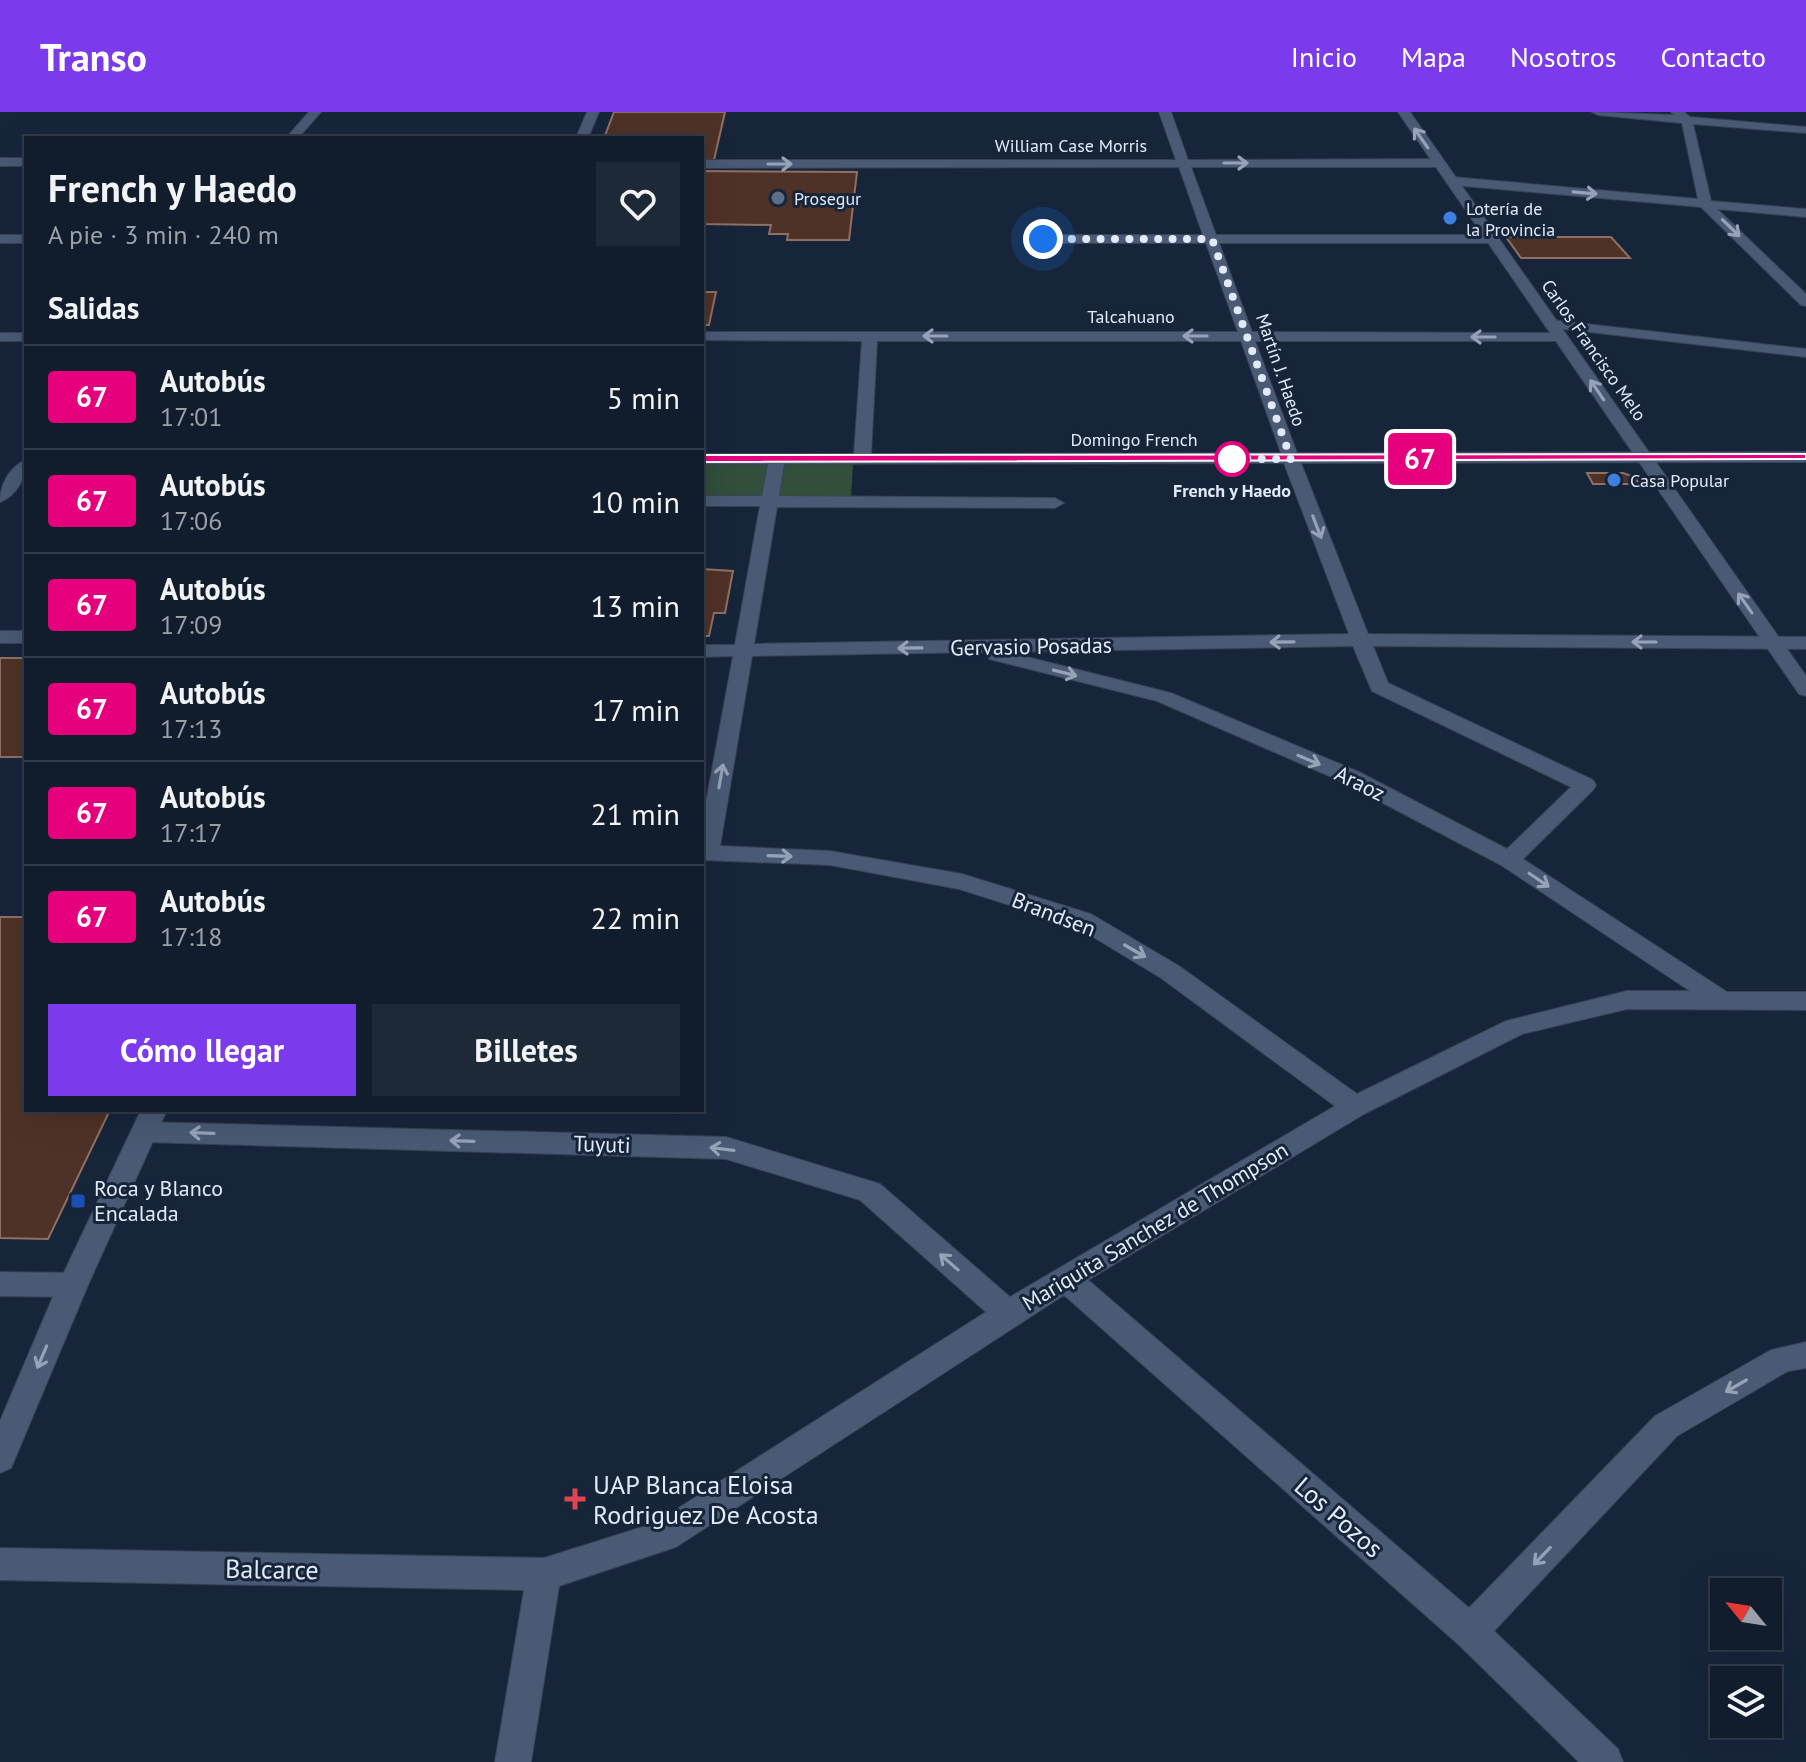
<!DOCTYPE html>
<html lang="es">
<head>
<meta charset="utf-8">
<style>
  :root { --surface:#111c2c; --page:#1e2938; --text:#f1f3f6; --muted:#9ca1a9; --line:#303a48; --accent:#7c3aed }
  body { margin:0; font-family:"PT Sans",sans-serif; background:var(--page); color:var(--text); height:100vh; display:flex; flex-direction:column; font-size:30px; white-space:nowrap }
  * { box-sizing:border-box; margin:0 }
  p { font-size:26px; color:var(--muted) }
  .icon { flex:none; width:44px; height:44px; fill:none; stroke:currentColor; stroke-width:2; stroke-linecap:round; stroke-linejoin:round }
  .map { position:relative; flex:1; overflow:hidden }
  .details { position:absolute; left:24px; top:24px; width:680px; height:976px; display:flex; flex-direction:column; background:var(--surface); border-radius:0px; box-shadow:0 8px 32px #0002,0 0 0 2px var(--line) }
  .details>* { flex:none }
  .badge { padding:0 16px; border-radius:6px; font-size:28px; line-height:52px }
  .needle { width:52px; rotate:300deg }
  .tools { position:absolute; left:1710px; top:1466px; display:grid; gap:16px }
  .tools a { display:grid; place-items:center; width:72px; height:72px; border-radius:0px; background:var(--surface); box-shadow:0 8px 32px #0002,0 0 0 2px var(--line); font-size:40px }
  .you { position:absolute; width:40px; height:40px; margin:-20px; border:6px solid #fff; border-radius:50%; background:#1a73e8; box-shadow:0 0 0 12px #1a73e833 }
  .map>.badge { position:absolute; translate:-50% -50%; box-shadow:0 0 0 4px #fff }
  h2 { padding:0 24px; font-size:30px; line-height:72px }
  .round { display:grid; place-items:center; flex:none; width:84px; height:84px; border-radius:0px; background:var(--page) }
  .summary { display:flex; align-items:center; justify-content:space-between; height:136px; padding:0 24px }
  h1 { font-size:38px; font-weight:800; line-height:60px }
  .action { display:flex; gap:16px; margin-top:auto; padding:16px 24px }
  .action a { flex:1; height:92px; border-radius:0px; background:var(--accent); color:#fff; font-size:32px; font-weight:800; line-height:92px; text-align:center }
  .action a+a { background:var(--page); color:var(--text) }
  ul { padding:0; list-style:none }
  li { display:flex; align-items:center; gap:24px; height:104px; padding:0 24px; border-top:2px solid var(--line) }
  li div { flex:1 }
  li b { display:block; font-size:30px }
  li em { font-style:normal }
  li .badge { min-width:88px; font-weight:700; text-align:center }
  header { display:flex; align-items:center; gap:48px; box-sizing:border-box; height:112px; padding:0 40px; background:var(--accent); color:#fff }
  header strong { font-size:38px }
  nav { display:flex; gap:44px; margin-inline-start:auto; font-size:28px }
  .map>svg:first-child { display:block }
</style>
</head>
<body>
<header>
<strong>Transo</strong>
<nav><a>Inicio</a><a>Mapa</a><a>Nosotros</a><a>Contacto</a></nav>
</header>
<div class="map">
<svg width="1806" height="1650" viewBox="0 0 1806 1650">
  <rect width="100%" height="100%" fill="#17253b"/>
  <path fill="#314f3b" d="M702 351H762L768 354 763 383 702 386Z
    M790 351H853L851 386 778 384 783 354Z"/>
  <path fill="#4f3227" stroke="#916f63" stroke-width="2" d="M614 0H725L714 48H702V26H604Z
    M702 59 857 60 849 128H787L788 122H769L771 113 702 112Z
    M1506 125H1611L1630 146H1521Z
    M702 180H716L709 213H702Z
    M1587 361H1623L1635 365 1639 372H1593Z
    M702 457 733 459 725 501H714L709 524H702Z
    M0 546H26V645H0Z
    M0 805H26V998H110L48 1127 0 1126Z"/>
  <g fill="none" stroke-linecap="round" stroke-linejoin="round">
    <defs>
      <path id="minor" d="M309 0H321L298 26H286Z
        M1159 0H1171L1188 48 1439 47 1445 51 1439 55H1191L1216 123H1492L1499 127 1492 131H1219L1252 220 1561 221 1568 225 1561 229H1255L1297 341 1806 340V350L1301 351 1368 522 1806 525V537L1373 534 1388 571 1593 668 1596 673 1593 678 1523 747 1727 880H1806V898L1627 897 1522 922 1364 1002 1088 1168 1469 1496 1655 1304 1771 1238 1806 1230V1256L1788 1259 1677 1324 1494 1519 1618 1637 1623 1650H1579L1458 1532 1064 1183 676 1435 559 1474 531 1650H495L524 1478 0 1468V1436L544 1446 655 1411 986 1200 860 1088 726 1047 145 1030 135 1027 131 1020 135 1013 145 1010 726 1025 880 1072 1010 1185 1335 994 1161 866 1075 814 959 777 830 753 702 748V712L733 544 702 545V533H735L760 394H702V384H762L768 352H702V342H854L862 229 702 228V220H1238L1206 131H1043L1036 127 1043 123H1203L1179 55 702 56V48H1176ZM877 229H1241L1281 341 871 342ZM1284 351 1349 522 754 532 777 395 1055 396 1064 391 1055 386 779 384 784 352ZM1353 534 1372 579 1571 675 1507 737 1359 660 1171 581 1007 540ZM988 540 989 547 1157 589 1343 670 1501 753 1690 879H1627L1506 909 1357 982 1179 854 1091 802 962 762 830 739 720 734 752 544Z
        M1592 0 1674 3 1671 0H1684L1690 5 1806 15V21L1693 12 1711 89 1806 97V105L1717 97 1806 182V194L1801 193 1701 95 1452 73 1446 69 1452 65 1698 87 1682 11 1598 3Z
        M0 46H26V54H0Z
        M0 123H26V131H0Z
        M1551 208 1806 237V245L1546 215 1544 212Z
        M0 221H26V229H0Z
        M26 348C26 365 17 384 0 390 0 373 9 355 26 348Z
        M0 519H26V531H0Z
        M0 1160 73 1161 83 1164 88 1173 83 1182 73 1185 0 1184Z"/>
      <path id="tertiary" d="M587 0H599L588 26H576Z
        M1398 0H1410L1806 564V584L1799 582Z
        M141 998H167L88 1173 11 1356 0 1361V1309L58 1173Z"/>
    </defs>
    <use href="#minor" stroke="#384256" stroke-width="2"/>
    <use href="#tertiary" stroke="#384256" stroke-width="2"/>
    <use href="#minor" fill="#4a5a74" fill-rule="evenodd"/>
    <use href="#tertiary" fill="#4a5a74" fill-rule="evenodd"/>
  </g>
  <defs><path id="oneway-shaft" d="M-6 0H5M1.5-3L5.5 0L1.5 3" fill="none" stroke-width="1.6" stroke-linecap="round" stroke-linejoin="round" transform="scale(2)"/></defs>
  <g stroke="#96a2b7">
    <use href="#oneway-shaft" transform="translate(1421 26) rotate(-125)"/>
    <use href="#oneway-shaft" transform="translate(1236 51)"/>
    <use href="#oneway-shaft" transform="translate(780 52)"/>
    <use href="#oneway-shaft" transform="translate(1585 81) rotate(5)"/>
    <use href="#oneway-shaft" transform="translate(1731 116) rotate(44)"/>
    <use href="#oneway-shaft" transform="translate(935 224) rotate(180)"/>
    <use href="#oneway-shaft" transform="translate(1195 224) rotate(180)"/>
    <use href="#oneway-shaft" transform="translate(1483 225) rotate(-180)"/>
    <use href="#oneway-shaft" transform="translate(1597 278) rotate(-124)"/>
    <use href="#oneway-shaft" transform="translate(1317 415) rotate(69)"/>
    <use href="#oneway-shaft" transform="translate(1745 491) rotate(-125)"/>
    <use href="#oneway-shaft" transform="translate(1282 530) rotate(179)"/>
    <use href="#oneway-shaft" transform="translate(1644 530) rotate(-180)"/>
    <use href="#oneway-shaft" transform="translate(910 536) rotate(179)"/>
    <use href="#oneway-shaft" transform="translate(1065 561) rotate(14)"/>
    <use href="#oneway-shaft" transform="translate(1309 648) rotate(23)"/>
    <use href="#oneway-shaft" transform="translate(721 664) rotate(-80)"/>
    <use href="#oneway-shaft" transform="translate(780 744) rotate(2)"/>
    <use href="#oneway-shaft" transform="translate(1539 768) rotate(34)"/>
    <use href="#oneway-shaft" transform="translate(1135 839) rotate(30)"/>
    <use href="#oneway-shaft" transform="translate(202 1021) rotate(-178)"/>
    <use href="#oneway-shaft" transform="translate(462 1029) rotate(-178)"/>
    <use href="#oneway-shaft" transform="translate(722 1037) rotate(-173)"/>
    <use href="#oneway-shaft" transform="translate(949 1150) rotate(-139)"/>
    <use href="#oneway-shaft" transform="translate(42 1245) rotate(113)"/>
    <use href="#oneway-shaft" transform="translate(1736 1274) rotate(150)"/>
    <use href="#oneway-shaft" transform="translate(1542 1444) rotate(134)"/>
  </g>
  <path fill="#e6007e" stroke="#fff" stroke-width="2" d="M1806 342V347L702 350 697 347 702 343Z"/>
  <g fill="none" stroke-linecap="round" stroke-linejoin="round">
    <path stroke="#e1eafa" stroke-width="8" stroke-dasharray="0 14.4" d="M1043 127H1212L1291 347H1232"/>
  </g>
  <circle fill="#5c6f8a" stroke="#17253b" stroke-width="3" cx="778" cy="86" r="8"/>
  <g fill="#3f7fe0" stroke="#17253b" stroke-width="3">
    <circle cx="1450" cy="106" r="8"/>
    <circle cx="1614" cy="368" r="8"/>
  </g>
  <circle fill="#fff" stroke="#e6007e" stroke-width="4" cx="1232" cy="347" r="16"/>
  <rect fill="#1a4fb4" stroke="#17253b" stroke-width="3" x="70" y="1081" width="16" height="16" rx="4"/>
  <path fill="#e0444e" stroke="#17253b" stroke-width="3" d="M571 1375h8v8h8v8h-8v8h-8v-8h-8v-8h8z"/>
  <g text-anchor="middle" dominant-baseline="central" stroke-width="6" stroke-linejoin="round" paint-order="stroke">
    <g font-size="18" fill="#e1eafa" stroke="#17253b">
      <text x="1071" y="33">William Case Morris</text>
      <text x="1131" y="204">Talcahuano</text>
      <text transform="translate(1594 238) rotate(55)">Carlos Francisco Melo</text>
      <text transform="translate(1281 258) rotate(71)">Martín J. Haedo</text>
      <text x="1134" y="327">Domingo French</text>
    </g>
    <g font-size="18" fill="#e1eafa" stroke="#17253b" text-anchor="start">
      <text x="794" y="86">Prosegur</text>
      <text x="1466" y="96">Lotería de<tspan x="1466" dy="21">la Provincia</tspan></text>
      <text x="1630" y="368">Casa Popular</text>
    </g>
    <g font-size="18" font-weight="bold" fill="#e1eafa" stroke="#17253b">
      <text x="1232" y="378">French y Haedo</text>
    </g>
    <g font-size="22" fill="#e1eafa" stroke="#17253b">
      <text transform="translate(1031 534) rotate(-1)">Gervasio Posadas</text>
      <text transform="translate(1360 671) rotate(26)">Araoz</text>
      <text transform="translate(1054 802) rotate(21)">Brandsen</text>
      <text transform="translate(602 1032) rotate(2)">Tuyuti</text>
      <text transform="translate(1155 1114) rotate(-31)">Mariquita Sanchez de Thompson</text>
    </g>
    <g font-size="22" fill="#e1eafa" stroke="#17253b" text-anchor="start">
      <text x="94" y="1076">Roca y Blanco<tspan x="94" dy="25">Encalada</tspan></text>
    </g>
    <g font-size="26" fill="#e1eafa" stroke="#17253b" text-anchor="start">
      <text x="593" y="1372">UAP Blanca Eloisa<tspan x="593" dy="30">Rodriguez De Acosta</tspan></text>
    </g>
    <g font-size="26" fill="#e1eafa" stroke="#17253b">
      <text transform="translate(1339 1405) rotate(41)">Los Pozos</text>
      <text transform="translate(272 1457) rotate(1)">Balcarce</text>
    </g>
  </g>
</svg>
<div class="tools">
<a><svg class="needle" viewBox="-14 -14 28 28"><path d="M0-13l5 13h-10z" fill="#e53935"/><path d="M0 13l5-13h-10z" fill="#9ca1a9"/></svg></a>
<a><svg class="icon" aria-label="layers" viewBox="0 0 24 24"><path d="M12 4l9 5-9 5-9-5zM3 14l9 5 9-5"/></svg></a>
</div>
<div class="you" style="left:1043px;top:127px"></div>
<b class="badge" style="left:1420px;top:347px;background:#e6007e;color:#fff">67</b>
<section class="details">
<div class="summary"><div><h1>French y Haedo</h1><p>A pie · 3 min · 240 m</p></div><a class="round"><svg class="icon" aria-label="heart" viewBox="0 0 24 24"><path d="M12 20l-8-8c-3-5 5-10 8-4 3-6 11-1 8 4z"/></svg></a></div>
<h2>Salidas</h2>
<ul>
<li><span class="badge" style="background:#e6007e;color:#fff">67</span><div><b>Autobús</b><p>17:01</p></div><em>5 min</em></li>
<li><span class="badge" style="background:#e6007e;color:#fff">67</span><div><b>Autobús</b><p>17:06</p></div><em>10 min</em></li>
<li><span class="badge" style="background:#e6007e;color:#fff">67</span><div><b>Autobús</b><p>17:09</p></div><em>13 min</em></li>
<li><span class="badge" style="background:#e6007e;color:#fff">67</span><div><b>Autobús</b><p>17:13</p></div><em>17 min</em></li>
<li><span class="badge" style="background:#e6007e;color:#fff">67</span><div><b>Autobús</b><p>17:17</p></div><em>21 min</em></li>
<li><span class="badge" style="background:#e6007e;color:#fff">67</span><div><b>Autobús</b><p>17:18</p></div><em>22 min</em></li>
</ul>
<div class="action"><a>Cómo llegar</a><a>Billetes</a></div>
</section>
</div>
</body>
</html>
